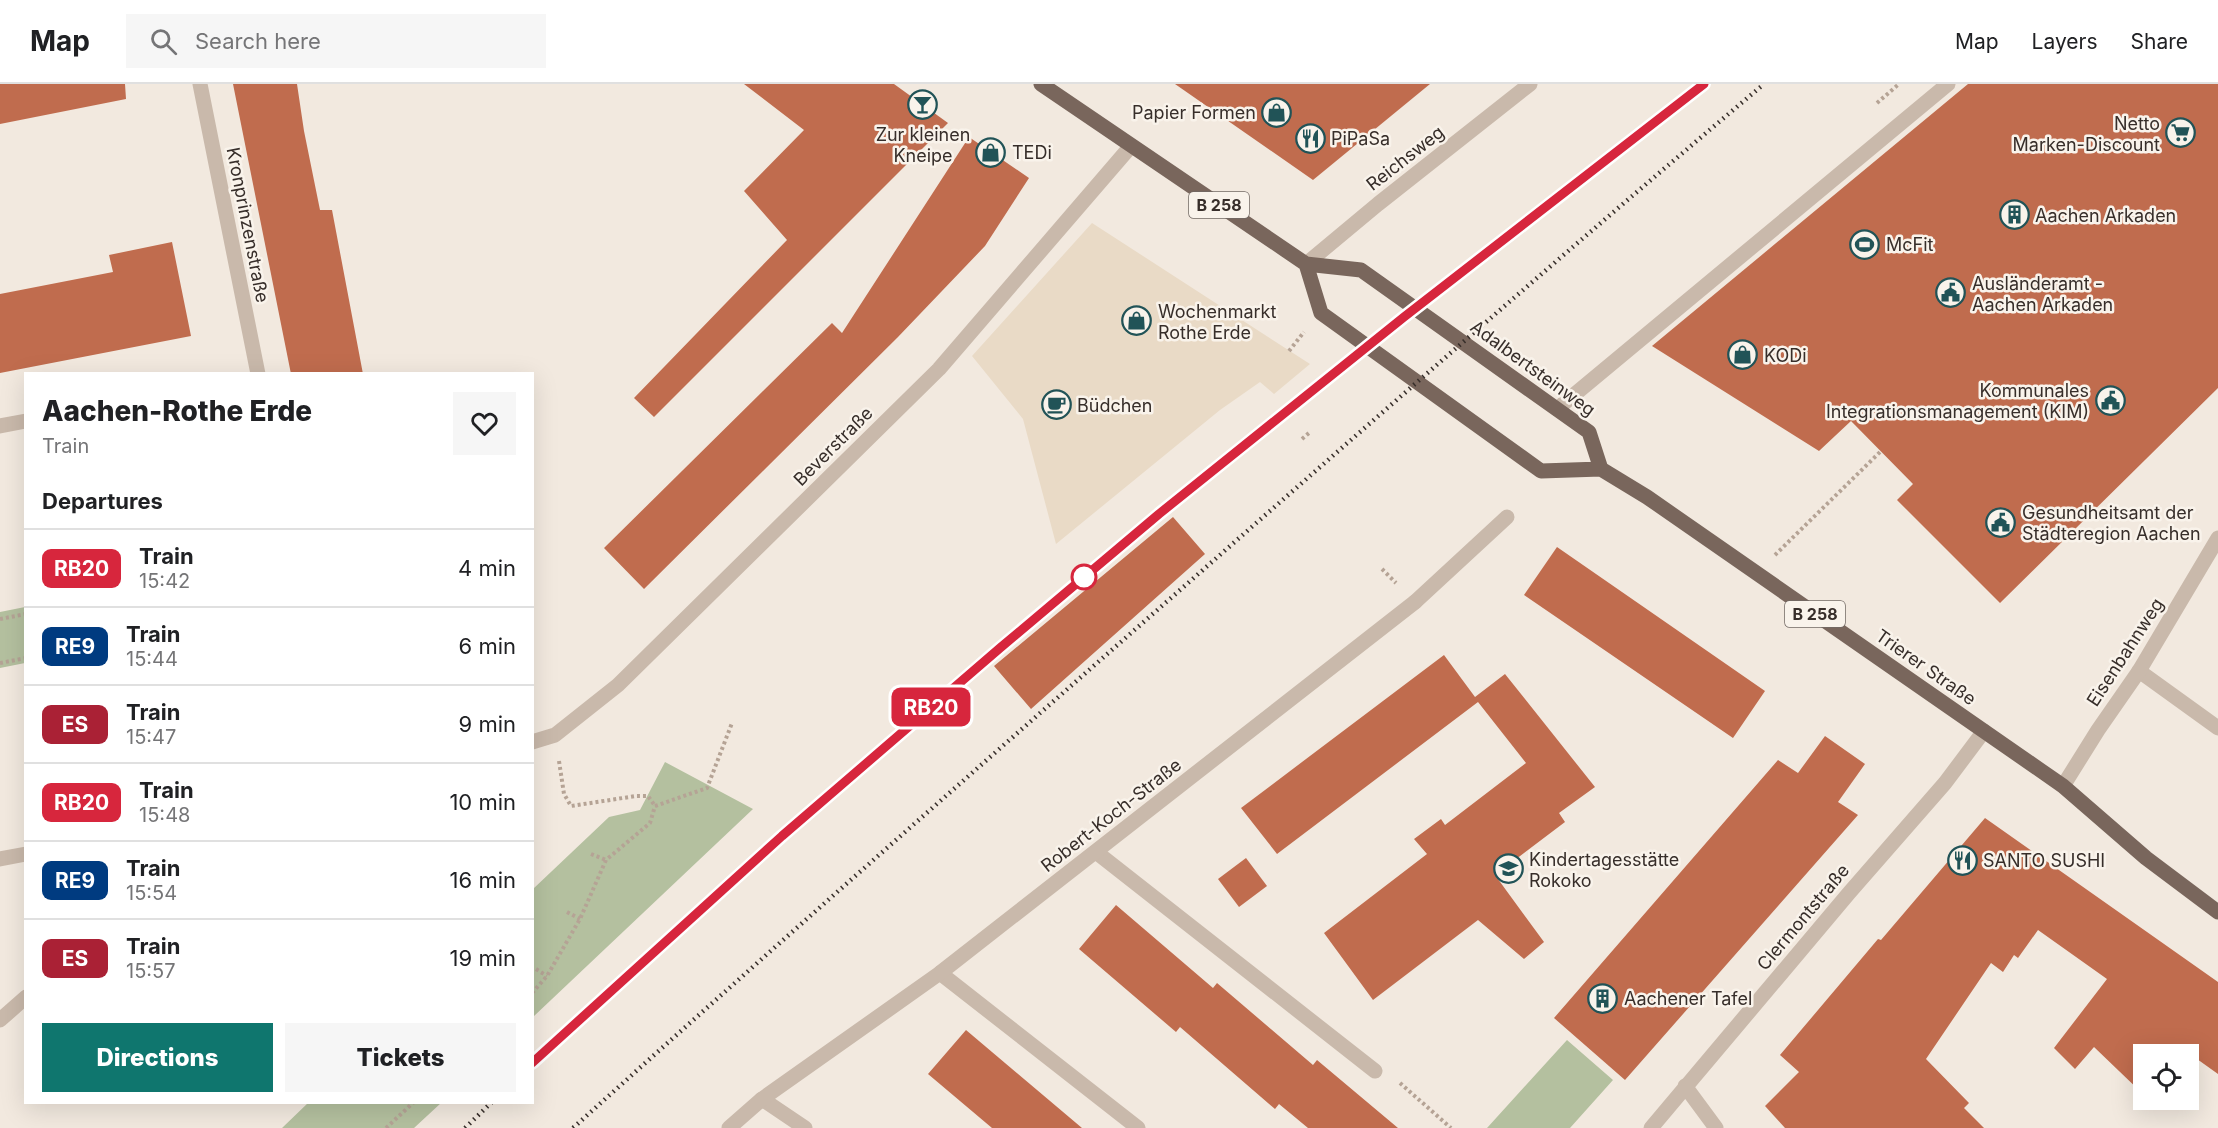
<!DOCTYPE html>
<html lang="en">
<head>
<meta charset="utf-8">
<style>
  :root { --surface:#fff; --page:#f6f6f6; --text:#202124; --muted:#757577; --line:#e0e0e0; --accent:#0f766e }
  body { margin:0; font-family:Inter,sans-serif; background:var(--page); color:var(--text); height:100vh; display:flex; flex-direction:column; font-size:22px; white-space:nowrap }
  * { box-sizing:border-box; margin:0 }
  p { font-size:20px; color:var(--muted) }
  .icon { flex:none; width:33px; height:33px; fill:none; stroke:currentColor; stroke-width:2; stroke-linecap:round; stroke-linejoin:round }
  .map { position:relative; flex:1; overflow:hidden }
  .details { position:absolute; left:24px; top:288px; width:510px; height:732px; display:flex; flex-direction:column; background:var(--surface); border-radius:0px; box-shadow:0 6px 24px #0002 }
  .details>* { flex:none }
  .badge { padding:0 12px; border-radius:9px; font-size:21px; line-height:39px }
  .buttons { position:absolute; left:2133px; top:960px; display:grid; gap:12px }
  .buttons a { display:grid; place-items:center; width:66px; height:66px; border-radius:0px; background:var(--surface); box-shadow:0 6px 24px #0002; font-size:30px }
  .map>.badge { position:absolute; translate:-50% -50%; box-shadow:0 0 0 3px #fff }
  h2 { padding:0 18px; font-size:22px; line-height:54px }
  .round { display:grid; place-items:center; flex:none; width:63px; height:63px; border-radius:0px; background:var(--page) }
  .overview { display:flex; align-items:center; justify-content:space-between; height:102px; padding:0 18px }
  h1 { font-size:28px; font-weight:800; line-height:45px }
  .primary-button { display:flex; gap:12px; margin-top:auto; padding:12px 18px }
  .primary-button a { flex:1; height:69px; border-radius:0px; background:var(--accent); color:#fff; font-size:24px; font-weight:800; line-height:69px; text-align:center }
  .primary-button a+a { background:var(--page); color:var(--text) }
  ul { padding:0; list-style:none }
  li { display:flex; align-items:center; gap:18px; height:78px; padding:0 18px; border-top:2px solid var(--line) }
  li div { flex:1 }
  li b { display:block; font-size:22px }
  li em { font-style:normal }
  li .badge { min-width:66px; font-weight:700; text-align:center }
  header { display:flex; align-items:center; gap:36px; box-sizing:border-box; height:84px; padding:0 30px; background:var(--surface); border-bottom:2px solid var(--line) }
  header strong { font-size:28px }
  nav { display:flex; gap:33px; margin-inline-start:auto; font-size:21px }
  .search { width:420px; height:54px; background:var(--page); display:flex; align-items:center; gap:15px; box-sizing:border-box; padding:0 21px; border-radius:0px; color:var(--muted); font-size:22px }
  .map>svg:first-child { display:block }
</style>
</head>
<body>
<header>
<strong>Map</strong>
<div class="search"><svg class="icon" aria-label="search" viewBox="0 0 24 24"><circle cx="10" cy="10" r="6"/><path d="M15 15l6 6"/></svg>Search here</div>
<nav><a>Map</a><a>Layers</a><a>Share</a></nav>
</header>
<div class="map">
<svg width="2218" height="1044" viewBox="0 0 2218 1044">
  <rect width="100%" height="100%" fill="#f2e9df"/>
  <path fill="#b4c09f" d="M25 523V579L0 584V528Z
    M665 678 753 725 533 933V805L609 733 640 726Z
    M1567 956 1613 996 1570 1044H1487Z
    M309 1018H441V1019L414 1044H282Z"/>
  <path fill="#e9dac6" d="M1092 139 1310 280 1274 310 1260 298 1220 326 1056 460 1023 335 972 272Z"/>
  <path fill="#c06c4e" d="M0 0H125L126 15 0 40Z
    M233 0H297L304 47 320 126H332L363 290H291Z
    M744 0H894L948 39 654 333 634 314 787 156 744 107 804 46Z
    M1175 0H1430L1313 96Z
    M1968 0H2218V304L2000 519 1897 416 1913 400 1851 337 1819 367 1652 262Z
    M969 53 1029 94 985 162 898 253 644 505 604 464 832 239 842 249Z
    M172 158 191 252 0 289V210L113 188 109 171Z
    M1173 433 1205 470 1031 625 994 582Z
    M1557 463 1765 607 1733 654 1524 511Z
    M1444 571 1475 613 1505 590 1595 703 1559 729 1565 738 1495 791 1544 858 1524 875 1478 836 1373 916 1324 849 1427 770 1414 755 1441 735 1445 741 1526 679 1478 618 1277 770 1241 724Z
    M1825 652 1865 680 1838 718 1858 731 1625 996 1554 934 1778 676 1798 689Z
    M1985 734 2218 898V990L2190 970H2144V1011L2094 963 2075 985 2054 964 2107 895 2038 846 2018 874 2014 871 2003 888 1991 879 1926 975 1969 1019 1964 1024 1984 1044H1785L1765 1022 1799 988 1780 971 1878 855 1881 856Z
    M1246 774 1267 802 1239 823 1218 795Z
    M1116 821 1213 904 1217 899 1313 981 1317 976 1398 1044H1308L1279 1020 1275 1025 1180 943 1176 948 1079 865Z
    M966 946 1082 1044H992L928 990Z"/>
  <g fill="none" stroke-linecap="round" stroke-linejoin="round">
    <path stroke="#b5a395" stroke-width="4" stroke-dasharray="3 3" stroke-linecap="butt" d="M1877 19 1899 0
      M1289 267 1304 248
      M1302 355 1309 349
      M1775 471 1880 368
      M1382 485 1396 499
      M0 535 26 530
      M0 579 26 574
      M559 677 564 710 571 722 636 712H648L655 722
      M655 722 707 704 732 639
      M591 770 606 776
      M567 828 580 835
      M536 885 547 892
      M532 909 547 892 580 835 606 776 650 739 655 722
      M1400 999 1451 1044
      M386 1044 414 1018"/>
    <path stroke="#c9b9ab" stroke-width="15" d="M1557 325 1948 0
      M2139 587 2218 644
      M1096 768 1375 987
      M940 889 1138 1044
      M762 1015 805 1044"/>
    <path stroke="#c9b9ab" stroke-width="15" d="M1415 518 1507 433"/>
    <path stroke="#c9b9ab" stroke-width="15" d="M200 0 258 290
      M1306 180 1378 120 1530 0
      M0 342 26 337
      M532 658 555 651 618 601 939 285 1131 62
      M2063 702 2098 646 2139 587 2218 454
      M0 775 26 770
      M0 936 26 913
      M1685 1002 1716 1044
      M729 1044 762 1015 940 889 1415 518
      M1651 1044 1849 809 1945 699 1984 647"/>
    <path stroke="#79665c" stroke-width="15" d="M1041 0 1306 180 1361 186 1589 348 1601 385
      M1306 180 1321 229 1541 387 1601 385
      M1601 385 1647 413 2063 702 2146 774 2218 828"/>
    <path stroke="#372e2a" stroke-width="4.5" stroke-dasharray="1.5 4.5" stroke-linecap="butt" d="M532 979 782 752 1000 564 1159 430 1404 233 1704 0
      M465 1044 492 1018
      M573 1044C768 868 965 695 1163 521 1362 346 1561 171 1764 0"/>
  </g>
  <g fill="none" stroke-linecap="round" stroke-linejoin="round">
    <defs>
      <path id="line" d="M532 979 782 752 1000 564 1159 430 1404 233 1704 0"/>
    </defs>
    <use href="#line" stroke="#fff" stroke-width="14"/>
    <use href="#line" stroke="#d7263d" stroke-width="9"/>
  </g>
  <defs>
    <symbol id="bar-ring" viewBox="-11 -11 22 22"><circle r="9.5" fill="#f9f3eb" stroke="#215357" stroke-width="1.5"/><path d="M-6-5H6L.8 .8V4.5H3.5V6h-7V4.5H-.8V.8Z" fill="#215357"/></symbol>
    <symbol id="shop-ring" viewBox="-11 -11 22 22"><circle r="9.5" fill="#f9f3eb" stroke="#215357" stroke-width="1.5"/><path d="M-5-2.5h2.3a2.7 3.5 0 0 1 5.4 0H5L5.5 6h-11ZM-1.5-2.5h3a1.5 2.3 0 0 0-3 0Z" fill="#215357"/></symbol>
    <symbol id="supermarket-ring" viewBox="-11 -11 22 22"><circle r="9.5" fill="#f9f3eb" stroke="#215357" stroke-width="1.5"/><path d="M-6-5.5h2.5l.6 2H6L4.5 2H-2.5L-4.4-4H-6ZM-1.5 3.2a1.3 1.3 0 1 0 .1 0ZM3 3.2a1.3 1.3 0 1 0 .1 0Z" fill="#215357"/></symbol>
    <symbol id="restaurant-ring" viewBox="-11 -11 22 22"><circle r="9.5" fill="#f9f3eb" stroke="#215357" stroke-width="1.5"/><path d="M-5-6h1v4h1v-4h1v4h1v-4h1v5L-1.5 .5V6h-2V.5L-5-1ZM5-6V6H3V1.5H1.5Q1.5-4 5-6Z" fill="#215357"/></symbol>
    <symbol id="building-ring" viewBox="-11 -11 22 22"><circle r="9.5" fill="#f9f3eb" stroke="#215357" stroke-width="1.5"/><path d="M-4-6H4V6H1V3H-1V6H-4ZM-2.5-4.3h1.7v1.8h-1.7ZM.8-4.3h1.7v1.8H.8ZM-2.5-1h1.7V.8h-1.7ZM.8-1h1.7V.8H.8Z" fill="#215357"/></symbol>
    <symbol id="stadium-ring" viewBox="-11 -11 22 22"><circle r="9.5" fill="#f9f3eb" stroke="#215357" stroke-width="1.5"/><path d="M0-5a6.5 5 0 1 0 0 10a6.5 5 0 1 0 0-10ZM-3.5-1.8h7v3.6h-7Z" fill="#215357"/></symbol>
    <symbol id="civic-ring" viewBox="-11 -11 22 22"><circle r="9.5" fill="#f9f3eb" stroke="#215357" stroke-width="1.5"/><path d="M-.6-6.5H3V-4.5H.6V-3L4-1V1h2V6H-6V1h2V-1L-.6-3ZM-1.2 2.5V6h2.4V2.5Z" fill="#215357"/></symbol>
    <symbol id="cafe-ring" viewBox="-11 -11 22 22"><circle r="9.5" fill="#f9f3eb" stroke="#215357" stroke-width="1.5"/><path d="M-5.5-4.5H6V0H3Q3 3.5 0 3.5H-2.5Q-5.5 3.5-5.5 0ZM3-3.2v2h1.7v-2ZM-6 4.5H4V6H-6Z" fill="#215357"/></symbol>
    <symbol id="school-ring" viewBox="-11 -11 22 22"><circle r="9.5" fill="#f9f3eb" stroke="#215357" stroke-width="1.5"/><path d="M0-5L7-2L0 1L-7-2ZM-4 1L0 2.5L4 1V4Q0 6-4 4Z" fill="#215357"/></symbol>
  </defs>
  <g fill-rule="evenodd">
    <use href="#bar-ring" x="906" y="4" width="33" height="33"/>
    <use href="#shop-ring" x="1260" y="12" width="33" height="33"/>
    <use href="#supermarket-ring" x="2164" y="32" width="33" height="33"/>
    <use href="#restaurant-ring" x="1294" y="38" width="33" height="33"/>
    <use href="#shop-ring" x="974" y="52" width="33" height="33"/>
    <use href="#building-ring" x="1998" y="114" width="33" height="33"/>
    <use href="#stadium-ring" x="1848" y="144" width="33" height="33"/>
    <use href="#civic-ring" x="1934" y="192" width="33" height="33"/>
    <use href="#shop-ring" x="1120" y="220" width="33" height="33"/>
    <use href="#shop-ring" x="1726" y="254" width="33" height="33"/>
    <use href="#civic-ring" x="2094" y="300" width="33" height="33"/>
    <use href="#cafe-ring" x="1040" y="304" width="33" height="33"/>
    <use href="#civic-ring" x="1984" y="422" width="33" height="33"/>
    <use href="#restaurant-ring" x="1946" y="760" width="33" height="33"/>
    <use href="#school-ring" x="1492" y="768" width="33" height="33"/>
    <use href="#building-ring" x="1586" y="898" width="33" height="33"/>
  </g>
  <circle fill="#fff" stroke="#d7263d" stroke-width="3" cx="1084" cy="493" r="12"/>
  <g text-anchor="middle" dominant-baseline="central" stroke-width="5" stroke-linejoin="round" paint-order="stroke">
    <g fill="#f9f3eb" stroke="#716964" stroke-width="1.5">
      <rect x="1189" y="108" width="60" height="26" rx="4.5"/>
      <rect x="1785" y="517" width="60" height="26" rx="4.5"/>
    </g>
    <g font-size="16" font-weight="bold" fill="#372e2a">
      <text x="1219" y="121">B 258</text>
      <text x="1815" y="530">B 258</text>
    </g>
    <g font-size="18" fill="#372e2a" stroke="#f9f3eb" text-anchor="start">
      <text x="1256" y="28" text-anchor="end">Papier Formen</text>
      <text x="2160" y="39" text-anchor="end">Netto<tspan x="2160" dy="21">Marken-Discount</tspan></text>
      <text x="923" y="50" text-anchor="middle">Zur kleinen<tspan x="923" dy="21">Kneipe</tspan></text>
      <text x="1331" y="54">PiPaSa</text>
      <text x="1012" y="68">TEDi</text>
      <text x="2035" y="131">Aachen Arkaden</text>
      <text x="1886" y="160">McFit</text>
      <text x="1972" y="199">Ausländeramt -<tspan x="1972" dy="21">Aachen Arkaden</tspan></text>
      <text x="1158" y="227">Wochenmarkt<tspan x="1158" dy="21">Rothe Erde</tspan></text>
      <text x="1764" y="271">KODi</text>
      <text x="2089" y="306" text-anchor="end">Kommunales<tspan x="2089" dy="21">Integrationsmanagement (KIM)</tspan></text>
      <text x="1077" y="321">Büdchen</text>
      <text x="2022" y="428">Gesundheitsamt der<tspan x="2022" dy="21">Städteregion Aachen</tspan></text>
      <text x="1529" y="775">Kindertagesstätte<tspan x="1529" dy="21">Rokoko</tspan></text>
      <text x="1983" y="776">SANTO SUSHI</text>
      <text x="1624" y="914">Aachener Tafel</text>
    </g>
    <g font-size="18" fill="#372e2a" stroke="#f9f3eb">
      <text transform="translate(1405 74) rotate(-38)">Reichsweg</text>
      <text transform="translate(248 141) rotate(79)">Kronprinzenstraße</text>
      <text transform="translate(1533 284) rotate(36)">Adalbertsteinweg</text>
      <text transform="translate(833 362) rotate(-45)">Beverstraße</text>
      <text transform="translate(2125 568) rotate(-57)">Eisenbahnweg</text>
      <text transform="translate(1926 583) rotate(35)">Trierer Straße</text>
      <text transform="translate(1111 731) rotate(-38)">Robert-Koch-Straße</text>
      <text transform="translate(1803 833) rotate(-50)">Clermontstraße</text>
    </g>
  </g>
</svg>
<div class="buttons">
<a><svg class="icon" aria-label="locate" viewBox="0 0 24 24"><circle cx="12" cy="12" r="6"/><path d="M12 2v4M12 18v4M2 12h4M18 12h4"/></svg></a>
</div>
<b class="badge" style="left:931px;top:623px;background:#d7263d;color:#fff">RB20</b>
<section class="details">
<div class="overview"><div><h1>Aachen-Rothe Erde</h1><p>Train</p></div><a class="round"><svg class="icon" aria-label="heart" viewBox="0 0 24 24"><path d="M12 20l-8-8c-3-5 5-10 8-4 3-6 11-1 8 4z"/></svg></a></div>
<h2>Departures</h2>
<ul>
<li><span class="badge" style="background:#d7263d;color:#fff">RB20</span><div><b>Train</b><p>15:42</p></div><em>4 min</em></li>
<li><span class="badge" style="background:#003b80;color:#fff">RE9</span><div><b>Train</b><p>15:44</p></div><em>6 min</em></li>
<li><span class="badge" style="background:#aa2135;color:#fff">ES</span><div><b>Train</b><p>15:47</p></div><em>9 min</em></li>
<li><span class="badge" style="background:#d7263d;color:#fff">RB20</span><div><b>Train</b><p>15:48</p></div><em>10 min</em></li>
<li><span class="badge" style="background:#003b80;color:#fff">RE9</span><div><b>Train</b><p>15:54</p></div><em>16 min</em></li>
<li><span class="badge" style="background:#aa2135;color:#fff">ES</span><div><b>Train</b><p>15:57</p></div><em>19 min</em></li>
</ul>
<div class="primary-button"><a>Directions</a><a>Tickets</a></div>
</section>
</div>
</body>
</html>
